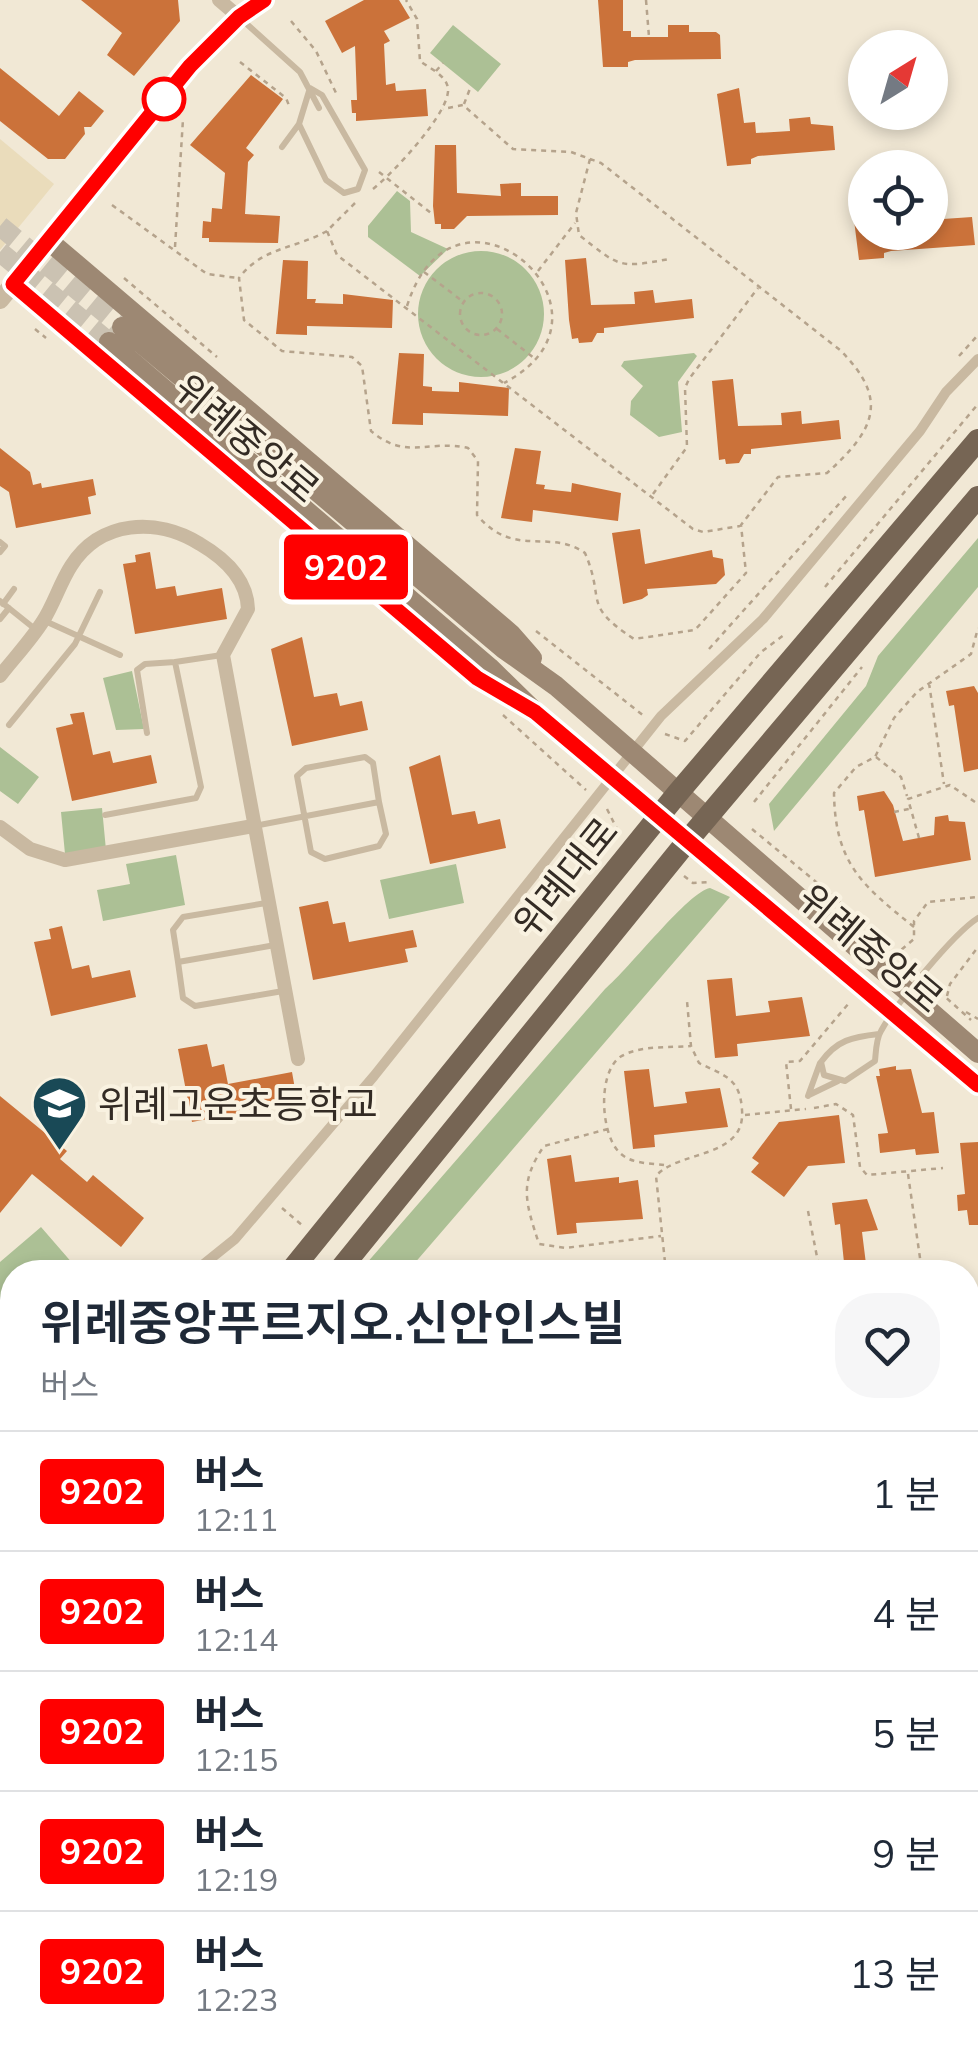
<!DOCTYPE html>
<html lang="ko">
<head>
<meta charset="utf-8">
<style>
  :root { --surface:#fff; --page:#f6f6f7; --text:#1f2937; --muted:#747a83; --line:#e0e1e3 }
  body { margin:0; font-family:Mulish,"Noto Sans KR",sans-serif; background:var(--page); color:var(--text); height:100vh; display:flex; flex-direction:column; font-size:38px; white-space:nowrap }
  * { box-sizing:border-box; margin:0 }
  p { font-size:32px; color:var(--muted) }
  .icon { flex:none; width:55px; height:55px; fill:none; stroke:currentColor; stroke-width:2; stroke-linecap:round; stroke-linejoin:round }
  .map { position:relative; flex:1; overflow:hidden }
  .side { position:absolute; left:0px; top:1260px; width:980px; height:792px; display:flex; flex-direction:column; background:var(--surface); border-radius:40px 40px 0 0; box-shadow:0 5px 15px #0003 }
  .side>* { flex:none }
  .badge { padding:0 20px; border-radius:8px; font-size:35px; line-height:65px }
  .needle { width:65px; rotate:37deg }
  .fabs { position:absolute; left:848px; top:30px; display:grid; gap:20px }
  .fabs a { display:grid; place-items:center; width:100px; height:100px; border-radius:50%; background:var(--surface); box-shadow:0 5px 15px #0003; font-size:50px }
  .map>.badge { position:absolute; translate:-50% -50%; box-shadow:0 0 0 5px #fff }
  .round { display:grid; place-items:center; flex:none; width:105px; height:105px; border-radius:40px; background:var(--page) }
  .headline { display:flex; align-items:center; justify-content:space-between; height:170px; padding:0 40px }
  h1 { font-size:48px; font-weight:600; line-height:75px }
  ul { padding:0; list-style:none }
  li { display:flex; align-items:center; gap:30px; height:120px; padding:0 40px; border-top:2px solid var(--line) }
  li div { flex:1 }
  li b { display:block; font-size:38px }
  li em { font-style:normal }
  li .badge { min-width:110px; font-weight:700; text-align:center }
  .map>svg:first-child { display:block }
</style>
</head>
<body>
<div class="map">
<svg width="978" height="2051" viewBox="0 0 978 2051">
  <rect width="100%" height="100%" fill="#f1e8d5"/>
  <path fill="#acc095" d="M453 25 501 64 478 92 430 53Z
    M397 191 410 201 411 232 448 249 420 276 368 237V226Z
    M418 314a63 63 0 1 1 126 0a63 63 0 1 1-126 0Z
    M694 353 697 356 678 382 682 432 659 437 630 415 631 401 643 386 621 366 624 361Z
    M978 538V587L774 831 769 804 866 686 878 656Z
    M132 671 144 729 116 730 103 678Z
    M0 747 39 777 18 804 0 791Z
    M102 808 106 850 65 854 61 812Z
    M176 855 185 905 103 921 97 890 130 884 126 864Z
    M456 864 464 903 389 919 380 880Z
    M710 888 730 897 407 1272H359L605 989C629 969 689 891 710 888Z
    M41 1227 80 1272H12V1376L0 1387V1262Z
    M0 1697 12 1716V1849L0 1865Z
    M0 1876 12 1886V2003L0 2019Z"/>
  <path fill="#eadcbb" d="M0 139 54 184 0 250Z"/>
  <path fill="#cb723a" d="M81 0H178L180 21 134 76 107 55 122 33Z
    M364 0H399L410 18 384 31 390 41 384 44 386 85 395 83 396 91 426 89 428 116 356 121V113H352L351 100H357L355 46 342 53 325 21Z
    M598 0H623V31H631V37H668V25H689V32H716L720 35 721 59 635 60 628 62V67H603Z
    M0 68 59 116 79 91 104 111 91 127H84L85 134 65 159H48L0 121Z
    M251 75 283 99 246 148 254 155 248 162 245 214 280 216 278 243 209 242V238H202L203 221 211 222 212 208 222 209 225 173 190 145Z
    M739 88 744 123 755 122 756 133 790 131 789 119 810 117 811 124 833 126 835 150 758 156 751 159V164L727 166 717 94Z
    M435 145H456L457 193 501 196 500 184 521 183V196H558V215L467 216 454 229H441V224H435L433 206Z
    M865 186V232H930V212L942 211 943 219 972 217 975 245 891 251 884 253V258L859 260 850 188Z
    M586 258 591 305 635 304 634 292 653 290 655 303 692 299 694 318 604 328V333H597L592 342 579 343 578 338 572 339 569 320 565 260Z
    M283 260 308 261 307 299H316L315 303 343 304V294L393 300 392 328 307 326V335L276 334Z
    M399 353 424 354 423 386 432 387V391L459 392V382L509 388 508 416 423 413V425L392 424Z
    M733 379 738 426 782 425 781 413 801 411 802 424 839 420 841 439 751 449V454H744L739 463 726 464 725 459 719 460 712 381Z
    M0 448 30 472 33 485 41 483 42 488 93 479 96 495 88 497 91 514 16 528 9 492 0 486Z
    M515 448 541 451 536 484 545 485 544 489 571 492 572 483 621 493 618 521 533 510 532 522 501 518Z
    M640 529 645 564 712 550 713 557 723 559 725 575 716 584 647 589 648 595 642 599 623 604 612 533Z
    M150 552 156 589 175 586 177 596 222 588 227 619 135 634 123 564 136 562 135 555Z
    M302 637 314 697 337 693 340 706 362 701 368 730 292 746 271 649Z
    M974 686 978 693V769L964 772 954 705 949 706 946 691Z
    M84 712 93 755 110 751 113 763 151 755 157 783 72 801 56 728 73 724 70 714Z
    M440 755 452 815 475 811 478 824 500 819 506 848 430 864 409 767Z
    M884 791 893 805 903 841 934 835 935 817 948 815 949 821 965 822 971 860 875 877 864 810 859 811 857 796Z
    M328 901 333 924 345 922 349 942 413 930 417 947 405 949 408 962 313 980 299 907Z
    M62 926 72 969 89 965 92 978 130 970 136 997 51 1016 34 942 51 939 49 929Z
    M732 978 736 1016 770 1012 768 1001 802 997 810 1036 737 1044 738 1056 715 1058 707 980Z
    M207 1044 212 1067 224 1064 228 1084 292 1072 295 1089 284 1091 287 1104 192 1122 178 1049Z
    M896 1066V1070L911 1069 922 1113 934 1112 939 1153 916 1155 915 1149 880 1153 878 1134 888 1133 876 1076H880L879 1069Z
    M649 1069 654 1107 687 1103 685 1092 720 1088 728 1127 654 1135 655 1147 633 1149 624 1071Z
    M0 1096 67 1151 60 1159 87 1182 93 1175 144 1218 121 1247 32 1174 0 1213Z
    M839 1115 845 1163 808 1166 784 1197 751 1172 759 1163 752 1158 779 1122Z
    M978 1142V1225H969L967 1210 958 1211 957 1195 965 1194 960 1143Z
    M571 1155 575 1182 619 1177V1183L638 1180 643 1219 576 1223 577 1233 557 1235 547 1159Z
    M867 1199 878 1230 862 1232 867 1272H845L840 1224 835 1225 832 1203Z"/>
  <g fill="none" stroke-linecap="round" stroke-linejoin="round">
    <path stroke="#cbc2b2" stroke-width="20" stroke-dasharray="20 10" stroke-linecap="butt" d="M0 226 122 327
      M0 252 109 342"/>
    <path stroke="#b5a38c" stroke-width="2.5" stroke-dasharray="5 5" stroke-linecap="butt" d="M646 0 649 37
      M291 21 316 51 337 95
      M240 62 286 98 290 108
      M436 71 443 63
      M464 104 471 86
      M590 159 576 213 579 235C619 266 617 269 669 259
      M379 172 431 213
      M373 189C392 174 451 112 448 88 446 75 429 68 420 61L417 19 406 0
      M355 203 327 231 337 255 693 529 703 532 740 526
      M112 205 207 274 238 278
      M327 231C295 249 262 247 239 278L244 320 282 351 352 357 362 366 371 431C406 461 429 439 468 448L478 461 477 515C514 559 549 528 585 553 606 602 581 604 634 639L695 630 746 573 741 525 778 477 827 473C876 429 889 399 840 350L601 163 571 152 513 149 463 105 443 109
      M175 247 183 119
      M538 271 575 223
      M424 272 461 300
      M124 278 217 357
      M460 314a21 21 0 1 1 42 0a21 21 0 1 1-42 0Z
      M407 306C455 154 638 313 504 383
      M35 329 46 338
      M497 329 534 358
      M959 356 978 335
      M653 494 687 447 685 388 689 379 758 288
      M825 587 978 404
      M536 631 644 716
      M709 649 847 495
      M929 683 944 784
      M503 715 586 790
      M665 734 685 741 761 652 784 635
      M876 757 901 777 907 796
      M754 802 862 667
      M607 809 619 833
      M894 812 909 809
      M752 829 838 900 849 915
      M919 838 908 799 950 785 978 804
      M684 876 693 883 709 882
      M914 927C863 886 835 864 834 793L856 767 875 757 894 718 917 692 971 654 978 628
      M894 956 914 939V921L928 902 978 897
      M932 985 971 1020
      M947 996 950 984 978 947
      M966 1012 978 1019
      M814 1108 836 1104 853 1115 860 1167 867 1175 943 1168
      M791 1109 786 1062 800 1061 849 1003
      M745 1115 806 1109
      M608 1129 544 1146C518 1184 526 1203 539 1244L565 1248 661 1236
      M664 1165C649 1163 630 1164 619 1152 601 1134 597 1074 620 1057 639 1045 669 1048 690 1046
      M908 1174 922 1272
      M282 1208 303 1226
      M808 1211 820 1272
      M666 1272 656 1176C678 1150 746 1159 742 1110 740 1078 725 1076 699 1063L691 1046 687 1001
      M968 1698 978 1685
      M968 1718 978 1729
      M968 1771 978 1780"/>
    <path stroke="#c9b9a1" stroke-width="6" d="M240 18 300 72 319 108
      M282 147 299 124 310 88 322 95 365 170 358 189 344 193 326 180 299 124
      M0 542 5 546 0 552
      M0 601 35 629
      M3 604 14 589
      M0 619 9 608
      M45 621 120 655
      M9 725 75 644 100 592
      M147 733 137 670 145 664 175 662
      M105 815 196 798 201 787 175 662 222 655
      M254 826 379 802 386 834 379 846 325 859 311 852 297 776 306 768 365 757 373 763 379 802
      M275 945 178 962 183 998 195 1006 283 991
      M178 962 173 930 183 917 266 903
      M879 1034C852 1037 837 1040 821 1062L824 1075 845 1081 875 1061C876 1051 876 1039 881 1031 895 1005 954 933 978 918
      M809 1095 838 1081
      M808 1096 820 1063
      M249 2040 262 2051
      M129 2051 138 2040"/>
    <path stroke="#c9b9a1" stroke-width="10" d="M194 1272 235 1239 270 1198 374 1076 661 716 763 619 920 431 946 392 978 359
      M0 1421 12 1413"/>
    <path stroke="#c9b9a1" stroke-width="14" d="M219 0 239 17
      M0 676C14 658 31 640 43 621 54 604 60 583 71 566 100 520 157 517 200 544 224 558 247 579 248 609L223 655 298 1059
      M0 827 30 849 65 860 253 826
      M968 1310 978 1297
      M73 2040 86 2051"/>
    <path stroke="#c9b9a1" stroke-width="18" d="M0 300 191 67 239 17 264 0
      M0 1638 12 1657
      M968 1638 978 1625
      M393 2040 406 2051
      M624 2051 633 2040"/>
    <path stroke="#9d8873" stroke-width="20" d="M49 241 511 634 532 658
      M13 284 477 678 512 698
      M122 327 504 649 556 686 978 1053
      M109 342 489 667 535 712 978 1085"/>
    <path stroke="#766554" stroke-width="22" d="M290 1272 677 794 978 440
      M338 1272 689 839 978 497
      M0 1504 12 1497
      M0 1551 12 1543"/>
  </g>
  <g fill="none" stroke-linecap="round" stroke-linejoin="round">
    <defs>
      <path id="line" d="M264 0 239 17 190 66 13 284 477 678 535 712 978 1085"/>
    </defs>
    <use href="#line" stroke="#fff" stroke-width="22"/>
    <use href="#line" stroke="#f00" stroke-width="15"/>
  </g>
  <defs>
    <symbol id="university-pin" viewBox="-11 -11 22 30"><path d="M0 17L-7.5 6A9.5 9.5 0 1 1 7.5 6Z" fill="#194956" stroke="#f9f2e1"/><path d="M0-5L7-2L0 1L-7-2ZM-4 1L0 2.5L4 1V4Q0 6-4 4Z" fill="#fff"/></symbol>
  </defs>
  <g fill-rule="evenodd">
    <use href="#university-pin" x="28" y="1072" width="63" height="86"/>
  </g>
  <circle fill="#fff" stroke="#f00" stroke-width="5" cx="164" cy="99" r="20"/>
  <g text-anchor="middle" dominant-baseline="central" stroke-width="8" stroke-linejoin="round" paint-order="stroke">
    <g font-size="38" fill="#332b24" stroke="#f9f2e1">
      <text transform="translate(247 438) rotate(40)">위례중앙로</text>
      <text transform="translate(565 877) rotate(-51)">위례대로</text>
      <text transform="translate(871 948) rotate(40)">위례중앙로</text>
    </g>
    <g font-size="38" fill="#332b24" stroke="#f9f2e1" text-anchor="start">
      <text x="98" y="1104">위례고운초등학교</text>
    </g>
  </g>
</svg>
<div class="fabs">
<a><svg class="needle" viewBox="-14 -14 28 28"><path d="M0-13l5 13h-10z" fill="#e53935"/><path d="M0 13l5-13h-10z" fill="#747a83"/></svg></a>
<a><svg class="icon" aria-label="locate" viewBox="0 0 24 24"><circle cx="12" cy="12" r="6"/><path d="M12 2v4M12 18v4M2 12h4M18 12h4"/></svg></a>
</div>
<b class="badge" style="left:346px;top:567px;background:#f00;color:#fff">9202</b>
<section class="side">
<div class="headline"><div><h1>위례중앙푸르지오.신안인스빌</h1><p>버스</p></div><a class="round"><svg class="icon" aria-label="heart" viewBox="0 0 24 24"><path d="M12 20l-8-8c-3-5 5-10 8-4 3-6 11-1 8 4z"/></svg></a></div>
<ul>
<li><span class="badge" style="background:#f00;color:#fff">9202</span><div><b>버스</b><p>12:11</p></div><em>1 분</em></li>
<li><span class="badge" style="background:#f00;color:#fff">9202</span><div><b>버스</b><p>12:14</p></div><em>4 분</em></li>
<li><span class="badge" style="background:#f00;color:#fff">9202</span><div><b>버스</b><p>12:15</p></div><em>5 분</em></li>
<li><span class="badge" style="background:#f00;color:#fff">9202</span><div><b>버스</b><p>12:19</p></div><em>9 분</em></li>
<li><span class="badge" style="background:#f00;color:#fff">9202</span><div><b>버스</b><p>12:23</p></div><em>13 분</em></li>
</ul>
</section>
</div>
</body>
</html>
